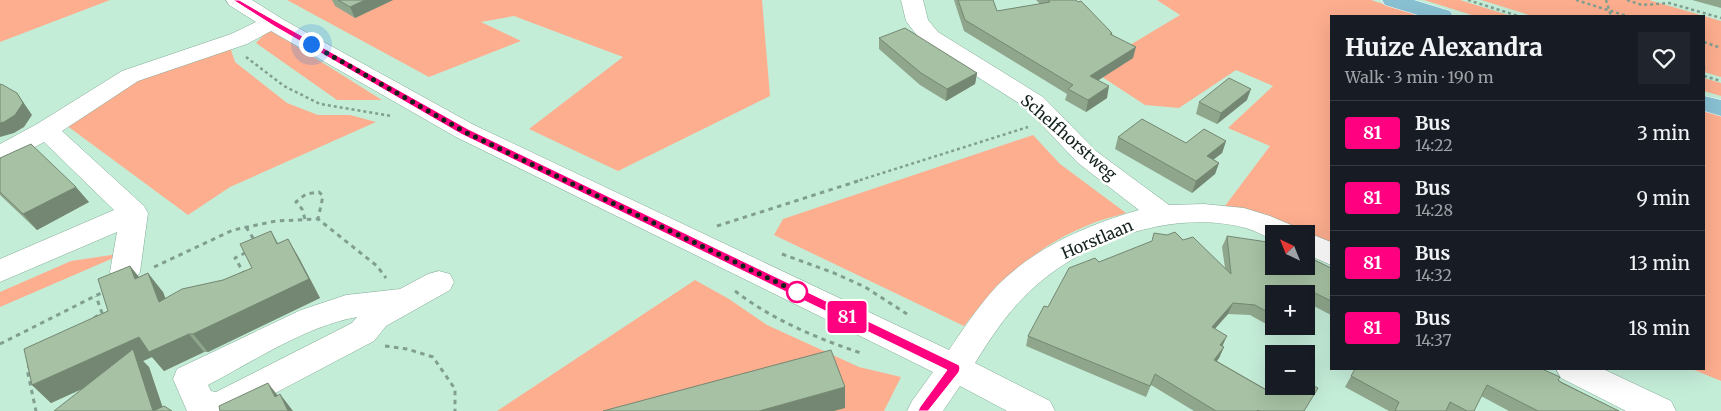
<!DOCTYPE html>
<html lang="en">
<head>
<meta charset="utf-8">
<style>
  :root { --surface:#171b24; --page:#20242c; --text:#f1f3f6; --muted:#9ea1a6; --line:#363941 }
  body { margin:0; font-family:Merriweather,serif; background:var(--page); color:var(--text); height:100vh; display:flex; flex-direction:column; font-size:19px; white-space:nowrap }
  * { box-sizing:border-box; margin:0 }
  p { font-size:16px; color:var(--muted) }
  .icon { flex:none; width:28px; height:28px; fill:none; stroke:currentColor; stroke-width:2; stroke-linecap:round; stroke-linejoin:round }
  .map { position:relative; flex:1; overflow:hidden }
  .sheet { position:absolute; left:1330px; top:15px; width:375px; height:355px; display:flex; flex-direction:column; background:var(--surface); border-radius:0px; box-shadow:0 5px 20px #0002 }
  .sheet>* { flex:none }
  .badge { padding:0 10px; border-radius:4px; font-size:18px; line-height:32px }
  .needle { width:32px; rotate:317deg }
  .tools { position:absolute; left:1265px; top:225px; display:grid; gap:10px }
  .tools a { display:grid; place-items:center; width:50px; height:50px; border-radius:0px; background:var(--surface); box-shadow:0 5px 20px #0002; font-size:25px }
  .you { position:absolute; width:25px; height:25px; margin:-12px; border:4px solid #fff; border-radius:50%; background:#1a73e8; box-shadow:0 0 0 8px #1a73e833 }
  .map>.badge { position:absolute; translate:-50% -50%; box-shadow:0 0 0 2px #fff }
  .round { display:grid; place-items:center; flex:none; width:52px; height:52px; border-radius:0px; background:var(--page) }
  .head { display:flex; align-items:center; justify-content:space-between; height:85px; padding:0 15px }
  h1 { font-size:24px; font-weight:800; line-height:38px }
  ul { padding:0; list-style:none }
  li { display:flex; align-items:center; gap:15px; height:65px; padding:0 15px; border-top:1px solid var(--line) }
  li div { flex:1 }
  li b { display:block; font-size:19px }
  li em { font-style:normal }
  li .badge { min-width:55px; font-weight:700; text-align:center }
  .map>svg:first-child { display:block }
</style>
</head>
<body>
<div class="map">
<svg width="1721" height="411" viewBox="0 0 1721 411">
  <rect width="100%" height="100%" fill="#c4edd8"/>
  <path fill="#fdae8f" d="M0 0H110L0 42Z
    M287 0H762L770 96 618 171 529 129 623 57 514 16 481 22 521 41 429 77Z
    M1157 0H1371L1420 16H1331V244L1282 222 1225 206 1270 146 1228 128 1273 86 1236 70 1179 108 1145 105 1090 69 1180 15Z
    M1424 0H1460L1511 16H1475Z
    M1481 0H1649L1704 16H1532Z
    M1704 16 1721 21V77L1704 72Z
    M269 29 382 100H337L256 43Z
    M229 44 235 62 287 103 318 115H350L376 122 230 187 188 215 66 125 138 77Z
    M1704 78 1721 83V96L1704 91Z
    M1704 111 1721 116V381L1692 369H1704Z
    M1033 135 1060 164 1126 213C1113 217 1099 220 1086 226 1034 248 998 282 964 326L774 235 783 219Z
    M125 253 0 307V292L71 261Z
    M695 280 729 299 767 325 859 367 901 377 884 411H497Z"/>
  <g fill="none" stroke-linecap="round" stroke-linejoin="round">
    <defs>
      <path id="minor" d="M226 0H252L284 20 474 125 949 350C963 329 978 307 995 288 1033 248 1087 225 1139 210L1078 163 1025 107 922 42 906 21 901 0H923L928 20 938 32 1043 97 1096 151 1169 205 1204 204 1244 208 1270 216 1296 227 1300 233 1306 232 1331 242V265L1306 254V234H1274V240C1265 236 1255 231 1246 228 1171 208 1078 242 1025 296 1005 316 990 339 975 363L1050 401 1055 411H1007L960 386 943 411H907L912 401 933 372 456 137 271 31 247 44 138 81 62 131 144 206 148 213 140 272 135 280 125 283 115 280 110 272 117 232 0 282V259L114 210 44 142 9 161 0 164V144L37 124 122 71 231 34 256 22 229 5Z
        M439 271 450 274 454 282 450 290 386 326 374 341 241 411H187L173 379 177 369 301 310 346 295 400 289 428 274ZM357 317 352 323 216 392 211 391 208 385C254 361 306 326 357 317Z
        M1556 369H1603L1671 401 1676 411H1626L1561 378Z"/>
      <path id="major" d="M1382 0H1414L1450 11 1453 16H1421L1385 5Z
        M1704 96 1721 100V116L1704 111Z"/>
    </defs>
    <use href="#minor" stroke="#83aa96" stroke-width="1"/>
    <use href="#major" stroke="#fff" stroke-width="1"/>
    <path stroke="#809f90" stroke-width="2.5" stroke-dasharray="3 3" stroke-linecap="butt" d="M1468 0 1518 16
      M1576 0 1627 16
      M1606 0 1611 16
      M1627 0 1642 5 1669 3 1721 18
      M1704 42 1721 48
      M246 57 284 86 320 104 392 116
      M1704 66V73
      M1704 76 1721 81
      M854 182 1028 127"/>
    <path stroke="#809f90" stroke-width="3" stroke-dasharray="4.5 4.5" stroke-linecap="butt" d="M305 219 302 209 296 202 306 194 319 192 323 196 318 219
      M717 226 858 181
      M246 227 255 241
      M782 254 834 273 865 287 907 314
      M154 267 233 230 276 221 318 219 377 266 386 278
      M245 275 235 258 247 252
      M735 291C773 320 816 338 861 353
      M94 318 102 313 96 296
      M0 344 105 291
      M385 346 407 349 433 357 455 389V411
      M31 365 27 369 36 411"/>
    <use href="#minor" fill="#fff" fill-rule="evenodd"/>
    <use href="#major" fill="#89c1d3" fill-rule="evenodd"/>
  </g>
  <path fill="#8fa68c" d="M332 0H393L355 18 335 6Z
    M954 0H993L997 11 1040 4 1036 0H1076L1112 34 1133 58 1098 80 1107 98 1086 112 1065 100 1067 94 964 31Z
    M1692 0H1721V8Z
    M879 38 977 73 975 84 946 101 920 85 879 49Z
    M1247 100 1217 124 1196 114 1199 102Z
    M1118 137 1186 143 1226 141 1222 153 1213 159 1219 163 1215 174 1192 193 1115 149Z
    M0 158 89 202 37 230 0 195Z
    M271 231 278 243 288 239 299 258 320 298 208 352H204L164 371 152 357 143 361 149 367 162 407 172 411 82 389 51 403 32 385 108 311 130 266 139 277 163 292 165 298 223 280 252 268Z
    M1227 236 1331 268V315L1306 302V294H1274V317L1268 325 1250 315 1228 314 1215 329 1222 347H1224L1219 358 1217 361 1304 411H1194L1151 385 1146 397 1026 346 1028 336 1048 307 1183 240 1225 268 1222 247Z
    M1355 369 1558 380 1619 411H1509L1481 396 1474 411H1389L1345 387Z"/>
  <path fill="#748772" d="M365 0H393L355 18 350 7Z
    M1136 47 1133 58 1088 87 1090 76Z
    M977 73 975 84 946 101 947 89Z
    M1109 86 1107 98 1086 112 1088 100Z
    M1251 89 1247 100 1217 124 1221 113Z
    M17 93 32 115 24 127 14 133 0 137V123Z
    M1226 141 1222 153 1203 168 1207 156Z
    M1219 163 1215 174 1192 193 1196 181Z
    M76 187 89 202 37 230 23 214Z
    M288 239 299 258 320 298 208 352 193 334Z
    M130 266 145 285 135 279Z
    M148 273 163 292 174 320 159 302Z
    M1233 303 1228 314 1207 337 1212 327Z
    M1274 313V317L1268 325Z
    M189 334 204 352 164 371 152 357 143 361 149 367 164 411H153L137 364 51 403 32 385 139 337Z
    M1227 336 1222 347 1220 345Z
    M1224 347 1219 358 1210 370 1214 360Z
    M268 383 282 401 275 397Z
    M845 387V408L834 411H759Z
    M280 394 293 411H288Z"/>
  <path fill="#a6c1a3" stroke="#748772" d="M338 0H365L350 7Z
    M958 0H993L997 11 1050 2 1048 0H1076L1078 2 1081 1 1112 33 1110 34 1136 47 1090 76 1109 86 1088 100 1068 89 1073 85 965 20Z
    M905 28 977 73 947 89 921 73 879 38Z
    M1229 78 1251 89 1221 113 1199 102Z
    M0 84 3 85 17 93 23 103 15 115 4 122 0 123Z
    M1142 119 1186 143 1204 129 1226 141 1207 156 1219 163 1196 181 1118 137Z
    M31 144 76 187 23 214 0 192V158Z
    M271 231 277 244 288 239 309 279 193 334H189L149 352 139 337 32 385 24 349 108 311 98 279 130 266 135 279 148 273 159 302 182 289 223 280 252 268 240 244Z
    M1175 232 1183 240 1193 237 1231 274 1227 236 1274 243V266H1306V256L1331 268V301L1309 290 1306 294H1274V313L1273 315 1255 305 1233 303 1212 327 1227 336 1220 345 1224 347 1214 360 1268 391 1274 383V386H1306V382L1318 388 1304 411H1260L1258 410 1257 411H1216L1155 374 1150 386 1028 336 1044 306 1048 307 1069 268 1095 258 1099 262 1152 241 1154 233 1167 235Z
    M133 349 153 411H54Z
    M831 350 845 387 759 411H603Z
    M1296 350 1303 354H1293Z
    M1306 356 1315 360 1306 373Z
    M1355 369H1542L1560 377 1558 380 1562 383 1619 411H1538L1487 385 1474 411H1467L1450 402 1446 411H1395L1399 402 1351 376Z
    M268 383 275 397 280 394 288 411H220L219 406Z
    M164 406 172 411H153Z"/>
  <path fill="#ff0080" stroke="#fff" d="M233 0H239L279 23 468 129 959 365 960 368 959 372 928 411H918L920 407 947 370 461 134 274 26Z"/>
  <g fill="none" stroke-linecap="round" stroke-linejoin="round">
    <path stroke="#13221b" stroke-width="5" stroke-dasharray="0 9" d="M311 44 465 132 797 292"/>
  </g>
  <circle fill="#fff" stroke="#ff0080" stroke-width="2.5" cx="797" cy="292" r="10"/>
  <g text-anchor="middle" dominant-baseline="central" stroke-width="5" stroke-linejoin="round" paint-order="stroke">
    <g font-size="16" fill="#13221b" stroke="#fff">
      <text transform="translate(1069 137) rotate(41)">Schelfhorstweg</text>
      <text transform="translate(1097 239) rotate(-23)">Horstlaan</text>
    </g>
  </g>
</svg>
<div class="tools">
<a><svg class="needle" viewBox="-14 -14 28 28"><path d="M0-13l5 13h-10z" fill="#e53935"/><path d="M0 13l5-13h-10z" fill="#9ea1a6"/></svg></a>
<a>+</a>
<a>−</a>
</div>
<div class="you" style="left:311px;top:44px"></div>
<b class="badge" style="left:847px;top:317px;background:#ff0080;color:#fff">81</b>
<section class="sheet">
<div class="head"><div><h1>Huize Alexandra</h1><p>Walk · 3 min · 190 m</p></div><a class="round"><svg class="icon" aria-label="heart" viewBox="0 0 24 24"><path d="M12 20l-8-8c-3-5 5-10 8-4 3-6 11-1 8 4z"/></svg></a></div>
<ul>
<li><span class="badge" style="background:#ff0080;color:#fff">81</span><div><b>Bus</b><p>14:22</p></div><em>3 min</em></li>
<li><span class="badge" style="background:#ff0080;color:#fff">81</span><div><b>Bus</b><p>14:28</p></div><em>9 min</em></li>
<li><span class="badge" style="background:#ff0080;color:#fff">81</span><div><b>Bus</b><p>14:32</p></div><em>13 min</em></li>
<li><span class="badge" style="background:#ff0080;color:#fff">81</span><div><b>Bus</b><p>14:37</p></div><em>18 min</em></li>
</ul>
</section>
</div>
</body>
</html>
